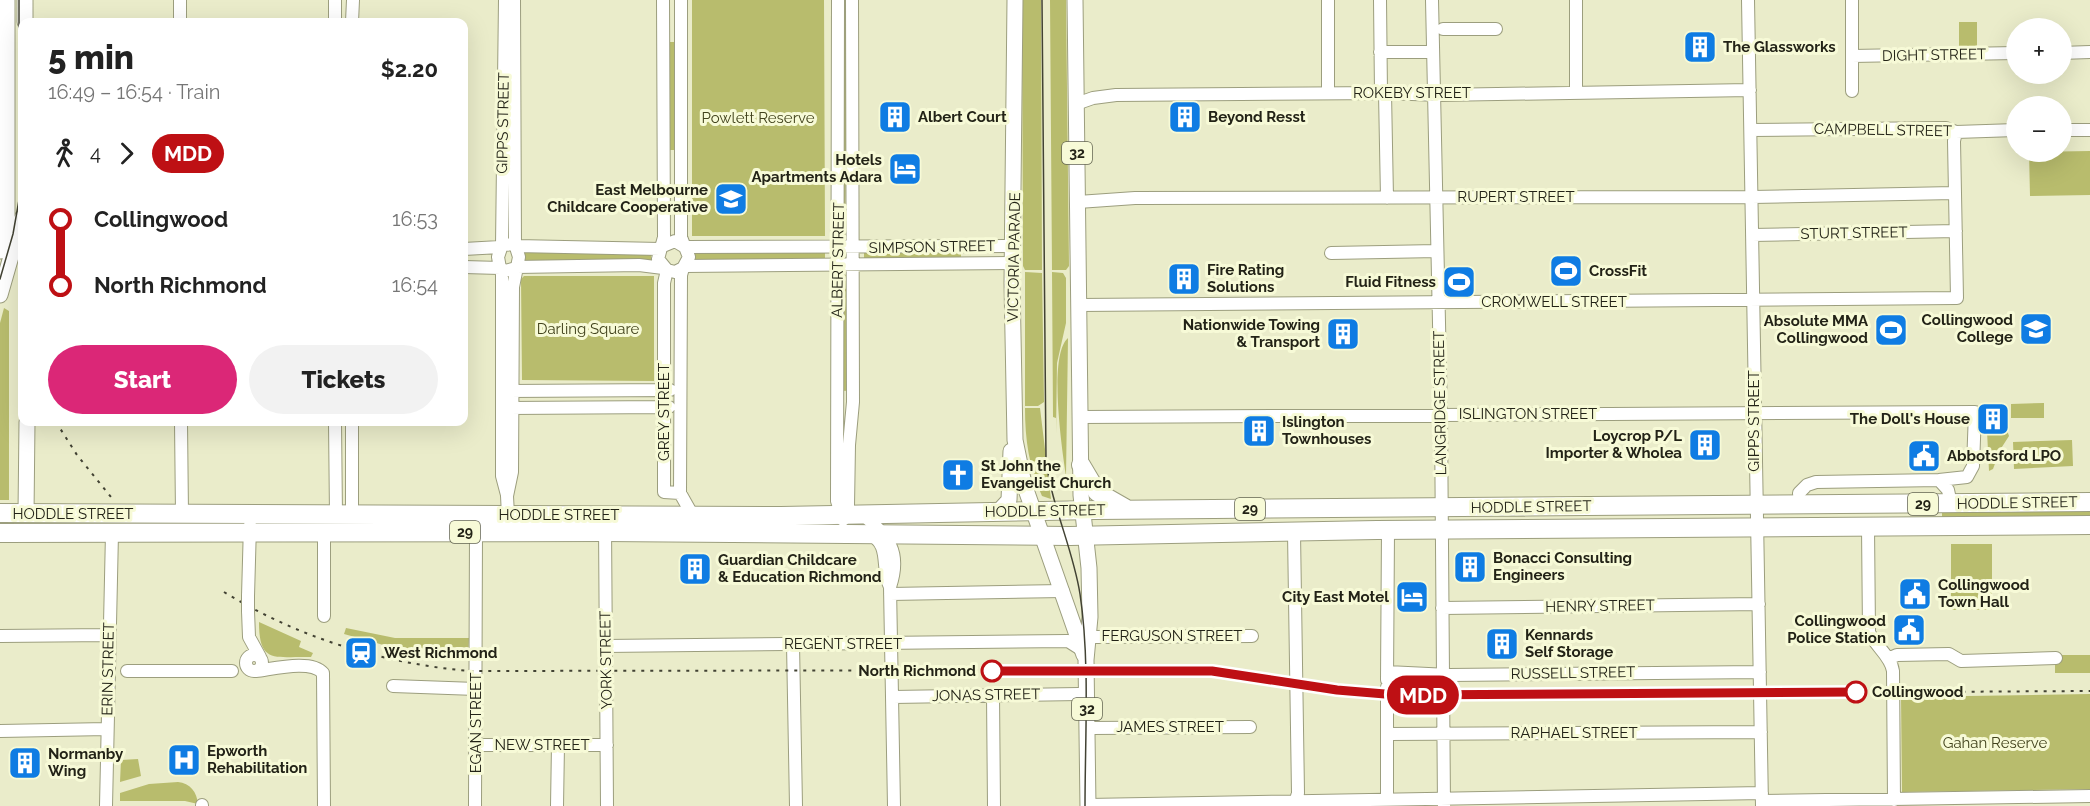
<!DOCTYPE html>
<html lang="en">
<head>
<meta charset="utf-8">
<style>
  :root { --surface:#fff; --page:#f2f2f2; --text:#222; --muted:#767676; --accent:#db2777 }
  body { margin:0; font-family:Raleway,sans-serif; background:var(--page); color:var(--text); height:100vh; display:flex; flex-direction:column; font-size:22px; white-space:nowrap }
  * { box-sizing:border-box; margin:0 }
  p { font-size:20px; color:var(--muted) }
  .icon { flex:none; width:33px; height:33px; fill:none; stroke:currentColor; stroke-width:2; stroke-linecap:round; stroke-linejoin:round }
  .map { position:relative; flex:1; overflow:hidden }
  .drawer { position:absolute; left:18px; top:18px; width:450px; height:408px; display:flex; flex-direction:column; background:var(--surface); border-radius:12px; box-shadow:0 6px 24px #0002 }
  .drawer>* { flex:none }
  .badge { padding:0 12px; border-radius:20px; font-size:21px; line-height:39px }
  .fabs { position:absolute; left:2006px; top:18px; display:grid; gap:12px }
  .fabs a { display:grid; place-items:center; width:66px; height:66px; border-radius:50%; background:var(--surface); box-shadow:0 6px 24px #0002; font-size:30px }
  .map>.badge { position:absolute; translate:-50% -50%; box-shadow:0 0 0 3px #fff }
  .legs { display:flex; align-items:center; gap:9px; height:66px; padding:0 30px; font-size:20px }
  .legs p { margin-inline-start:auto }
  .headline { display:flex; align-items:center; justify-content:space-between; height:102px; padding:0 30px }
  h1 { font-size:33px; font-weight:800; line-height:45px }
  .cta { display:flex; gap:12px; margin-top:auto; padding:12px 30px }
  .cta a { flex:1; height:69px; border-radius:36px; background:var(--accent); color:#fff; font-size:24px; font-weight:800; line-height:69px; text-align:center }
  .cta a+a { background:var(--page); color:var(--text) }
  ul { padding:0 30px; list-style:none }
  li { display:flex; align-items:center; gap:21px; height:66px; font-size:22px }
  li i { display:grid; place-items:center; width:9px; height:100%; margin:0 8px; background:currentColor }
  li i::after { content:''; width:15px; height:15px; margin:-8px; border:4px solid; border-radius:50%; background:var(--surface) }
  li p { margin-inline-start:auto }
  li:first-child i { background:linear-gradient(#0000 50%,currentColor 0) }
  li:last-child i { background:linear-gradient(currentColor 50%,#0000 0) }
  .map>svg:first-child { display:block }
</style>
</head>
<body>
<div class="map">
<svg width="2090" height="806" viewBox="0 0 2090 806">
  <rect width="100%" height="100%" fill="#eaecca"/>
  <path fill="#b8bc6d" d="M692 0H824L825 236H692Z
    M841 0H848L845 236 843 235Z
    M1022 0H1041L1042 270H1025L1023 266Z
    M1050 0H1066L1069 266 1066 270H1052Z
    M1959 22H1977V47L1959 48Z
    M668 42H676L677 150H668Z
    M2090 151V195L2030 196 2029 152Z
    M961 250V260H864V251Z
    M693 251H825V260L693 261Z
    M525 252H651V261L525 262Z
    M1025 272 1042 273 1044 402 1038 406H1025Z
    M1052 272 1063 273 1066 278V323L1057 363 1056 434V418L1053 417Z
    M846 275 848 277V390L845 391 842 390 841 277Z
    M524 276H654V381L522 380 521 279Z
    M4 308 9 311V500H0V323Z
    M1068 338 1066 476C1062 449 1048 355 1068 338Z
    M2044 403V418H2011V404Z
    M1025 408H1040L1051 499 1042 496C1029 467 1025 440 1025 408Z
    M1993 422 2005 424 2009 436 2000 450 1993 469 1989 471 1987 431Z
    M2072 440 2073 466 2014 469 2013 442Z
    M2090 511V519L1942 520V512Z
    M1951 544H1992V610H1951Z
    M259 622 301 641 299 647 313 653 311 657C275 656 259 665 259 622Z
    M346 628 395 638H469L468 660 450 659 442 655 387 646 344 634Z
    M2055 655H2090V673H2055Z
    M2090 694V789L1902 792 1901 697Z
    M138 759 141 776 120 782 121 760Z
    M178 782C190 783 197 792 198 804L185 801H120V793L149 784Z"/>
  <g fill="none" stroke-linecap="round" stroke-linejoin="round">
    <defs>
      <path id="minor" d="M514 0 515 244
        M681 0V237L684 245
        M838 0 837 501 843 520
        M1380 0 1381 93
        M1432 0 1441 415 1444 806
        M1748 0 1762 806
        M1852 0V91
        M180 22V0
        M335 22V0
        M352 22 353 0
        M1443 29H1496
        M1380 52H1433
        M2061 53 2090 52
        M1852 56 2016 53
        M1576 92V0
        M1328 93V0
        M1385 93 1387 198
        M1076 104 1093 98 1116 95 1385 93 1439 95 1750 90
        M1751 130 1946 128 1956 132 2016 130
        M2061 130H2090
        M1078 202 1135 198 1752 197 1954 193
        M1752 235 1956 231
        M502 245 505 0
        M517 246 660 249
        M663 246 675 241 685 247 689 257 683 268 675 272 667 270 658 259 664 237 663 0
        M685 247 1013 246
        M464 249 500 247
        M1331 253 1437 251
        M685 266 1012 263
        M464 267 500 268
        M517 267 639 265 663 268
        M683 268 681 275 680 493 693 516
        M502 270V476L507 495
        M667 270 664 283V492L680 493
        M1079 305 1957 298 1954 141 1956 132
        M504 391 670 390
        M507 408 669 407
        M1081 417 1975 412 1973 466 1967 477 1939 480 1816 482 1807 485 1799 493 1800 505
        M181 422 182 514
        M335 422 336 515
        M352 422V515
        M1939 480 1948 490 1951 504
        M862 514C888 536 902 551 890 587L894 806
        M508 515 507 496 512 472 513 287 519 257 515 244 502 245 498 257 500 268 505 271 516 268
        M842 519 848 506 849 445 853 402 852 0
        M605 525 607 806
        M1868 527 1869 632C1875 646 1891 656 1893 671L1894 800
        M1294 533 1298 793 1296 800
        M869 534C892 545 880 568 890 587
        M890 594 1063 591
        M248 596 250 525
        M1442 608 1759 604
        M248 611 249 637 260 657
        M324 616V533
        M0 636 109 635
        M1093 637 1252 636
        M793 644 796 806
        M605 646 1068 641 1079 648
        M246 663a8 8 0 1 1 16 0a8 8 0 1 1-16 0Z
        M1888 659 1897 655 1949 654 1961 661 2056 658
        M127 671H232
        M256 671C273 669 311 659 323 673L324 806
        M1387 672 1449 675 1760 672
        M1387 680 1388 531
        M393 686 476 689
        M1387 687V798
        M993 695 994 806
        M893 697 1079 694
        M1091 728 1250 727
        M0 731 107 729
        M1388 734 1761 732
        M476 745H607
        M1762 801 2090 796
        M1088 805 1762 793
        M106 806 112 533
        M202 806V805
        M475 806 476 532
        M557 806 558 745"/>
      <path id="major" d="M1015 0 1012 283 1015 440 1024 484 1084 655
        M1075 0 1081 495 1089 568 1090 617 1086 660 1088 806
        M25 22V0
        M0 251 7 219V0
        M0 295 22 218
        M998 512 1009 500 1011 451
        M26 514 27 422"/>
      <path id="highway" d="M1081 465 1097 492 1125 508
        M0 513 781 516 1095 510 2090 502
        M0 533 605 532 1070 536 1377 530 2090 525"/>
    </defs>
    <use href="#minor" stroke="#9c9e7e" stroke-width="14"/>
    <use href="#major" stroke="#9c9e7e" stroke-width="17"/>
    <use href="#highway" stroke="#9c9e7e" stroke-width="20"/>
    <use href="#minor" stroke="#fff" stroke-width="12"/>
    <use href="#major" stroke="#fff" stroke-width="15"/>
    <use href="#highway" stroke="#fff" stroke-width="18"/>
    <path stroke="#424233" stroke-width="1.5" d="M1042 0 1046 461C1052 507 1073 549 1080 594 1090 660 1085 738 1085 806
      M0 279 13 234 19 200V0"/>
    <path stroke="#424233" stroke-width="2" stroke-dasharray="3 6" stroke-linecap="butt" d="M56 422 77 455 111 497
      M224 592C299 638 381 663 469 671L1192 670C1261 674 1328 692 1397 695L2090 691"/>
    <defs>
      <path id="minor-bridge" d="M248 611V596"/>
    </defs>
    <use href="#minor-bridge" stroke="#9c9e7e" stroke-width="14" stroke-linecap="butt"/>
    <use href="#minor-bridge" stroke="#fff" stroke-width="12"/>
  </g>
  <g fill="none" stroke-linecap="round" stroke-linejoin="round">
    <defs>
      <path id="line-1" d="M992 671H1212L1337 690 1397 695 1856 692"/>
    </defs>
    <use href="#line-1" stroke="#fff" stroke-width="14"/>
    <use href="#line-1" stroke="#be1014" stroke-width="9"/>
  </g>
  <defs>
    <symbol id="building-square" viewBox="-11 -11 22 22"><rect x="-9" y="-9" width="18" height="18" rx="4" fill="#0f7ce3" stroke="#f7fad7"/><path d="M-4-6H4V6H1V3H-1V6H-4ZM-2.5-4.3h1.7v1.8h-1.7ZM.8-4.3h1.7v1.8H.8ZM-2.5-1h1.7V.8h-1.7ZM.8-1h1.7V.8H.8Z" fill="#fff"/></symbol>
    <symbol id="hotel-square" viewBox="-11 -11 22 22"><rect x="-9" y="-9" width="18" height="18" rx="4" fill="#0f7ce3" stroke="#f7fad7"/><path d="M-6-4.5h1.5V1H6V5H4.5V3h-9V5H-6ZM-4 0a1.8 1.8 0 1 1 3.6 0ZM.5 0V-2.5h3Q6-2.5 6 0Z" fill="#fff"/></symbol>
    <symbol id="school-square" viewBox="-11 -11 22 22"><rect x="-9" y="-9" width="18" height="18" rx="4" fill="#0f7ce3" stroke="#f7fad7"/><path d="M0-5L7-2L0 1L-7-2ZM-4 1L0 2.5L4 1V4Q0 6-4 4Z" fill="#fff"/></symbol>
    <symbol id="stadium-square" viewBox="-11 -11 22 22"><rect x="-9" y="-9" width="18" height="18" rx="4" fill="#0f7ce3" stroke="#f7fad7"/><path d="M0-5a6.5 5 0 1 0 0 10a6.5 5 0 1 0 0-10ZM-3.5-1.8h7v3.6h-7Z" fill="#fff"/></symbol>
    <symbol id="civic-square" viewBox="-11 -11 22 22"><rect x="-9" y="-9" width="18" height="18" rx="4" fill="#0f7ce3" stroke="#f7fad7"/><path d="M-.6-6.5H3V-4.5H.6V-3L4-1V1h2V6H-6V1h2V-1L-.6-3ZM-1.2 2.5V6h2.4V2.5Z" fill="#fff"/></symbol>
    <symbol id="church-square" viewBox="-11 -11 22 22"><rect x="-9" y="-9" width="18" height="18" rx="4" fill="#0f7ce3" stroke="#f7fad7"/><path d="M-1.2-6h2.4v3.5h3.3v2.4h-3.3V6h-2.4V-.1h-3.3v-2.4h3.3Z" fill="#fff"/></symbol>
    <symbol id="station-square" viewBox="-11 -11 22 22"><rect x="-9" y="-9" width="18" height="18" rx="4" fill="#0f7ce3" stroke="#f7fad7"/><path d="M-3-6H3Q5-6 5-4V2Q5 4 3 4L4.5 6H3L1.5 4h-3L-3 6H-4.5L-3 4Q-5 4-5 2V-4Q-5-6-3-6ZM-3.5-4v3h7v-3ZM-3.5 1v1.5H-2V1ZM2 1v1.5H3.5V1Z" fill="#fff"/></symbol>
    <symbol id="hospital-square" viewBox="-11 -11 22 22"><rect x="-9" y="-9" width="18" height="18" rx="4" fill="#0f7ce3" stroke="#f7fad7"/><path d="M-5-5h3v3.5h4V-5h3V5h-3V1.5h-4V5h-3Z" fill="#fff"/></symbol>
  </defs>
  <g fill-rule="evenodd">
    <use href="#building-square" x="1681" y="28" width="38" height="38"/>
    <use href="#building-square" x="876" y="98" width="38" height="38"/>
    <use href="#building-square" x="1166" y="98" width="38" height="38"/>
    <use href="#hotel-square" x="886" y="150" width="38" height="38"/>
    <use href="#school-square" x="712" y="180" width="38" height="38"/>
    <use href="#stadium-square" x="1547" y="252" width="38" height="38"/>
    <use href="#building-square" x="1165" y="260" width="38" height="38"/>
    <use href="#stadium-square" x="1440" y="263" width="38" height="38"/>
    <use href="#school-square" x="2017" y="310" width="38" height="38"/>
    <use href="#stadium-square" x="1872" y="311" width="38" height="38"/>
    <use href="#building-square" x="1324" y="315" width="38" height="38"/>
    <use href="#building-square" x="1974" y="400" width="38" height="38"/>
    <use href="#building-square" x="1240" y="412" width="38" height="38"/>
    <use href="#building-square" x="1686" y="426" width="38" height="38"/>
    <use href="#civic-square" x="1905" y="437" width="38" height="38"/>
    <use href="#church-square" x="939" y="456" width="38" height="38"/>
    <use href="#building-square" x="1451" y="548" width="38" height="38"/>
    <use href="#building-square" x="676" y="550" width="38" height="38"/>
    <use href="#civic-square" x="1896" y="575" width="38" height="38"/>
    <use href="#hotel-square" x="1393" y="578" width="38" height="38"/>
    <use href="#civic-square" x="1890" y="611" width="38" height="38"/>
    <use href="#building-square" x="1483" y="625" width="38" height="38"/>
    <use href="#station-square" x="342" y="634" width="38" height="38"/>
    <use href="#hospital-square" x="165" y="741" width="38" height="38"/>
    <use href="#building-square" x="6" y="744" width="38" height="38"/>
  </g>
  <g fill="#fff" stroke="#be1014" stroke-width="3">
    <circle cx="992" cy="671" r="10"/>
    <circle cx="1856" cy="692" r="10"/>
  </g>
  <g text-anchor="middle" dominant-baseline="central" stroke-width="6" stroke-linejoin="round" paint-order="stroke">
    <g fill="#f7fad7" stroke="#636451" stroke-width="1.5">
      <rect x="1062" y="142" width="30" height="22" rx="4.5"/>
      <rect x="1908" y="493" width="30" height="22" rx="4.5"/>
      <rect x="1235" y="498" width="30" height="22" rx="4.5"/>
      <rect x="450" y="521" width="30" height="22" rx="4.5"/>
      <rect x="1072" y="698" width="30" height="22" rx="4.5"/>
    </g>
    <g font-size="14" font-weight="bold" fill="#232317">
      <text x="1077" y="153">32</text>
      <text x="1923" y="504">29</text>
      <text x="1250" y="509">29</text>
      <text x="465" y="532">29</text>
      <text x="1087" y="709">32</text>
    </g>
    <g font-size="15" font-weight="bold" fill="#232317" stroke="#f7fad7" text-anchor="start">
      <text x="1723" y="47">The Glassworks</text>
      <text x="918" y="117">Albert Court</text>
      <text x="1208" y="117">Beyond Resst</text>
      <text x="882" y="160" text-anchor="end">Hotels<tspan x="882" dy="17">Apartments Adara</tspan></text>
      <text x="708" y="190" text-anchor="end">East Melbourne<tspan x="708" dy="17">Childcare Cooperative</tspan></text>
      <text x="1207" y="270">Fire Rating<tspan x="1207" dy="17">Solutions</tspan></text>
      <text x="1589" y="271">CrossFit</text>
      <text x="1436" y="282" text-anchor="end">Fluid Fitness</text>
      <text x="2013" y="320" text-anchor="end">Collingwood<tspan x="2013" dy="17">College</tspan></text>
      <text x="1868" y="321" text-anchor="end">Absolute MMA<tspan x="1868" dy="17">Collingwood</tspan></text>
      <text x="1320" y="325" text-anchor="end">Nationwide Towing<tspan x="1320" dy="17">&amp; Transport</tspan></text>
      <text x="1970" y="419" text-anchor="end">The Doll's House</text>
      <text x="1282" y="422">Islington<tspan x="1282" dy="17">Townhouses</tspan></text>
      <text x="1682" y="436" text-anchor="end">Loycrop P/L<tspan x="1682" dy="17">Importer &amp; Wholea</tspan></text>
      <text x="1947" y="456">Abbotsford LPO</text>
      <text x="981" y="466">St John the<tspan x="981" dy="17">Evangelist Church</tspan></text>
      <text x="1493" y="558">Bonacci Consulting<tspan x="1493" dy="17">Engineers</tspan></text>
      <text x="718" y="560">Guardian Childcare<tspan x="718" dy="17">&amp; Education Richmond</tspan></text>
      <text x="1938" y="585">Collingwood<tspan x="1938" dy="17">Town Hall</tspan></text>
      <text x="1389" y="597" text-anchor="end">City East Motel</text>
      <text x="1886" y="621" text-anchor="end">Collingwood<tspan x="1886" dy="17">Police Station</tspan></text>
      <text x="1525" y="635">Kennards<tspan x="1525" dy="17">Self Storage</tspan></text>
      <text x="384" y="653">West Richmond</text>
      <text x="207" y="751">Epworth<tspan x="207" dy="17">Rehabilitation</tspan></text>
      <text x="48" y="754">Normanby<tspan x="48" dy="17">Wing</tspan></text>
    </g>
    <g font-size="15" fill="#232317" stroke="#f7fad7">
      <text transform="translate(1934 55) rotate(-1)">DIGHT STREET</text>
      <text x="1412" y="93">ROKEBY STREET</text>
      <text transform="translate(503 123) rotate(-89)">GIPPS STREET</text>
      <text transform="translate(1883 130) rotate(1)">CAMPBELL STREET</text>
      <text x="1516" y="197">RUPERT STREET</text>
      <text transform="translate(1854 233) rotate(-1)">STURT STREET</text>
      <text transform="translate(932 247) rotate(-1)">SIMPSON STREET</text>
      <text transform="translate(1014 257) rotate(-89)">VICTORIA PARADE</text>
      <text transform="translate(838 260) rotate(-89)">ALBERT STREET</text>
      <text x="1554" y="302">CROMWELL STREET</text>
      <text transform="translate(1440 403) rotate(-91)">LANGRIDGE STREET</text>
      <text transform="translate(664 412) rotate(-90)">GREY STREET</text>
      <text x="1528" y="414">ISLINGTON STREET</text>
      <text transform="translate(1754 421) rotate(-90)">GIPPS STREET</text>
      <text transform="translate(2017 503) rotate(-1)">HODDLE STREET</text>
      <text transform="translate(1531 507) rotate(-1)">HODDLE STREET</text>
      <text transform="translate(1045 511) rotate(-1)">HODDLE STREET</text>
      <text x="73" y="514">HODDLE STREET</text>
      <text x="559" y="515">HODDLE STREET</text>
      <text transform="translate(1600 606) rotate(-1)">HENRY STREET</text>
      <text x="1172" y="636">FERGUSON STREET</text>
      <text x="843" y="644">REGENT STREET</text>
      <text transform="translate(606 660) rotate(-91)">YORK STREET</text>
      <text transform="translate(108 669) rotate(-89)">ERIN STREET</text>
      <text transform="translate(1573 673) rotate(-1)">RUSSELL STREET</text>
      <text transform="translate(986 695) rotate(-1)">JONAS STREET</text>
      <text transform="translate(476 723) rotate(-90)">EGAN STREET</text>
      <text x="1170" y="727">JAMES STREET</text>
      <text x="1574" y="733">RAPHAEL STREET</text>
      <text x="542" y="745">NEW STREET</text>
    </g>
    <g font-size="15" fill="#42431d" stroke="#f7fad7">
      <text x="758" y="118">Powlett Reserve</text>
      <text x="588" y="329">Darling Square</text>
      <text x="1995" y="743">Gahan Reserve</text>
    </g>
    <g font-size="15" font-weight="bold" fill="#232317" stroke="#f7fad7" text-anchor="end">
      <text x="976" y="671">North Richmond</text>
      <text x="1872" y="692" text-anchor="start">Collingwood</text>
    </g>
  </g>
</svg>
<div class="fabs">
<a>+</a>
<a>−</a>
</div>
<b class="badge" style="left:1423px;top:695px;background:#be1014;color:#fff">MDD</b>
<section class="drawer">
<div class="headline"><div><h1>5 min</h1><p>16:49 – 16:54 · Train</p></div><b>$2.20</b></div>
<div class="legs"><svg class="icon" aria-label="walk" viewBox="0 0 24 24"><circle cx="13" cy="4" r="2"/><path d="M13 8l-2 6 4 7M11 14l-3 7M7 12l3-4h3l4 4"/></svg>4<svg class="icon" aria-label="forward" viewBox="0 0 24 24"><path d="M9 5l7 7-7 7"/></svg><b class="badge" style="background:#be1014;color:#fff">MDD</b></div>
<ul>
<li><i style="color:#be1014"></i><b>Collingwood</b><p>16:53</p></li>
<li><i style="color:#be1014"></i><b>North Richmond</b><p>16:54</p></li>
</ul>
<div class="cta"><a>Start</a><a>Tickets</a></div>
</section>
</div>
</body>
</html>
